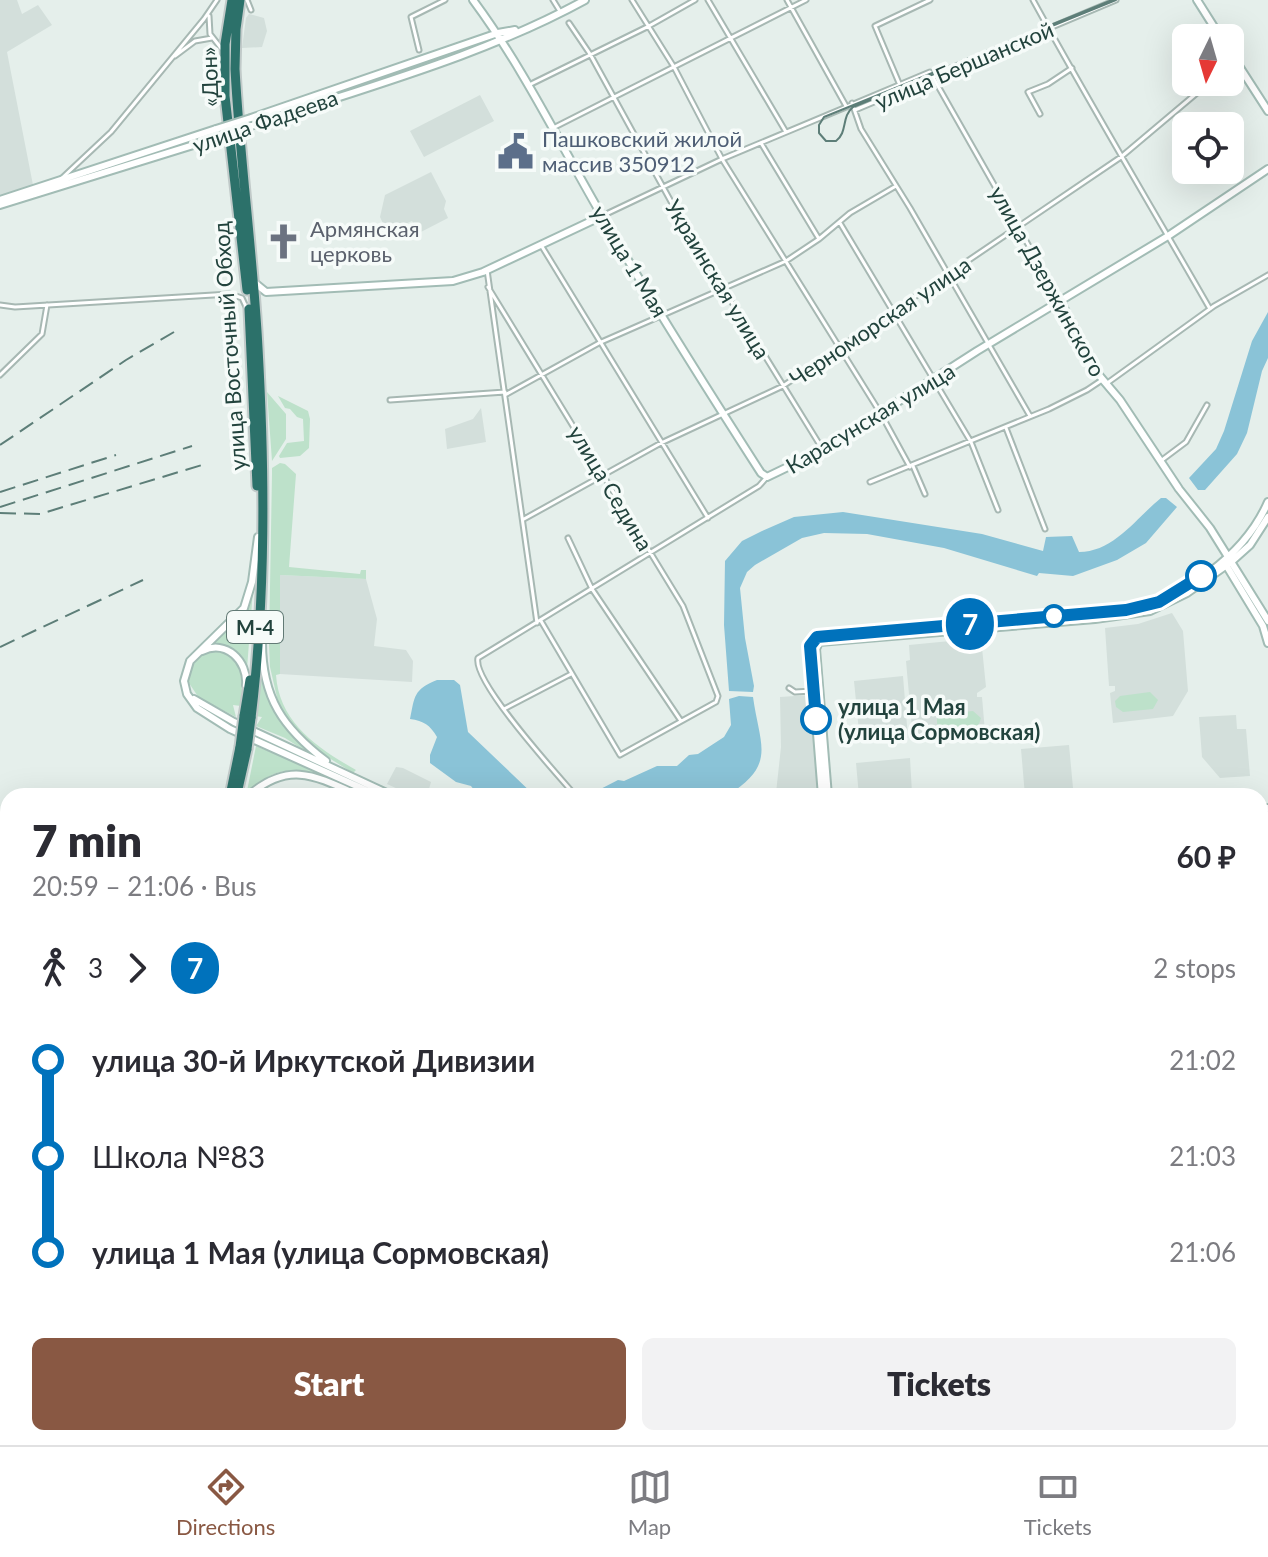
<!DOCTYPE html>
<html lang="en">
<head>
<meta charset="utf-8">
<style>
  :root { --surface:#fff; --page:#f2f2f3; --text:#2b2b33; --muted:#7c7c81; --line:#e1e1e2; --accent:#895843 }
  body { margin:0; font-family:Lato,sans-serif; background:var(--page); color:var(--text); height:100vh; display:flex; flex-direction:column; font-size:30px; white-space:nowrap }
  * { box-sizing:border-box; margin:0 }
  p { font-size:26px; color:var(--muted) }
  .icon { flex:none; width:44px; height:44px; fill:none; stroke:currentColor; stroke-width:2; stroke-linecap:round; stroke-linejoin:round }
  .map { position:relative; flex:1; overflow:hidden }
  .details { position:absolute; left:0px; top:788px; width:1268px; height:658px; display:flex; flex-direction:column; background:var(--surface); border-radius:24px 24px 0 0; box-shadow:0 8px 32px #0002 }
  .details>* { flex:none }
  .badge { padding:0 16px; border-radius:26px; font-size:28px; line-height:52px }
  .needle { width:52px; rotate:185deg }
  .tools { position:absolute; left:1172px; top:24px; display:grid; gap:16px }
  .tools a { display:grid; place-items:center; width:72px; height:72px; border-radius:12px; background:var(--surface); box-shadow:0 8px 32px #0002; font-size:40px }
  .map>.badge { position:absolute; translate:-50% -50%; box-shadow:0 0 0 4px #fff }
  .legs { display:flex; align-items:center; gap:12px; height:88px; padding:0 32px; font-size:26px }
  .legs p { margin-inline-start:auto }
  .overview { display:flex; align-items:center; justify-content:space-between; height:136px; padding:0 32px }
  h1 { font-size:44px; font-weight:800; line-height:60px }
  .cta { display:flex; gap:16px; margin-top:auto; padding:16px 32px }
  .cta a { flex:1; height:92px; border-radius:12px; background:var(--accent); color:#fff; font-size:32px; font-weight:800; line-height:92px; text-align:center }
  .cta a+a { background:var(--page); color:var(--text) }
  ul { padding:0 32px; list-style:none }
  li { display:flex; align-items:center; gap:28px; height:96px; font-size:30px }
  li i { display:grid; place-items:center; width:12px; height:100%; margin:0 10px; background:currentColor }
  li i::after { content:''; width:20px; height:20px; margin:-10px; border:6px solid; border-radius:50%; background:var(--surface) }
  li p { margin-inline-start:auto }
  li:first-child i { background:linear-gradient(#0000 50%,currentColor 0) }
  li:last-child i { background:linear-gradient(currentColor 50%,#0000 0) }
  .menu { display:flex; justify-content:space-around; align-items:center; height:112px; border-top:2px solid var(--line); background:var(--surface); font-size:22px; color:var(--muted) }
  .menu a { display:grid; justify-items:center; gap:4px }
  .menu .on { color:var(--accent) }
  .map>svg:first-child { display:block }
</style>
</head>
<body>
<div class="map">
<svg width="1268" height="1445" viewBox="0 0 1268 1445">
  <rect width="100%" height="100%" fill="#e5efeb"/>
  <path fill="#d3dfdb" d="M0 0H17L22 14 38 5 52 25 7 52 33 185 0 196Z
    M249 14 264 18 267 31 262 47 242 48 246 18Z
    M480 95 494 121 424 157 410 131Z
    M431 172 446 201 444 209 448 218 419 233 412 221 387 232 380 217 385 195Z
    M481 408 486 442 447 449 445 429 473 419Z
    M280 575 366 579 377 619 374 646 406 650 413 661 412 682 280 674Z
    M1172 613 1183 631 1188 691 1173 716 1113 723 1110 693 1115 691V686H1109L1105 628 1138 624Z
    M981 638 986 687 977 693V697H982L985 732 913 739 906 661 910 660 909 645Z
    M903 676 908 738 860 742 854 681Z
    M810 695 818 791 776 793 781 747 780 697Z
    M1236 715 1237 729H1246L1250 776 1220 778 1202 757 1199 717Z
    M1069 745 1073 788 1068 796H1025L1021 749Z
    M910 758 912 793 907 796H859L856 763Z
    M396 767 403 768 431 782 427 796H413L387 784Z
    M1268 877V1445H1157L1156 1438H1260V878Z"/>
  <path fill="#bde1ca" d="M267 392 286 414V439L272 461Z
    M278 396 308 411 310 419 309 448 300 456 280 458 279 456 287 443 304 441 303 419 297 417 290 409 285 408Z
    M280 463 285 464 296 474 289 567 360 574 361 570H366V579L280 575V674L276 675C279 722 317 748 356 770L353 773 310 746 295 731 278 702 270 667 269 644 272 474V468Z
    M253 589 247 669C240 655 225 644 209 645L240 617Z
    M216 650C247 658 245 679 241 706L233 705 236 717 199 698 189 683C189 665 199 653 216 650Z
    M261 675 285 728 313 756 285 738 256 726 262 717 255 716Z
    M1150 692 1158 700 1153 709 1123 712 1116 707 1115 701 1120 696Z
    M973 711 981 718 979 724 973 728 944 730 937 724V718L943 714Z
    M256 746 376 796C327 796 295 739 246 796Z"/>
  <path fill="#8ac3d7" d="M1268 312V358L1262 371 1247 433 1237 454 1205 490H1198L1189 478 1216 449 1224 431 1252 341Z
    M1161 498H1166L1177 507 1146 543 1117 560 1073 576 1039 573 1037 576 944 548 867 534 824 533 802 538 755 565 747 572 740 588 745 638 754 686 753 692 729 691 724 625 725 561 742 541 762 531 794 517 843 512 982 534 1043 551 1046 537 1072 536 1079 552C1114 552 1136 518 1161 498Z
    M437 680H454L460 685 468 732 535 796H492L484 791 477 794 471 786 456 782 430 763V755L437 737C430 725 424 721 410 719 415 696 413 690 437 680Z
    M739 696 753 697C760 747 777 764 727 796H587L618 780 624 781 657 766H677L689 755 698 754 724 737 731 725 729 699Z"/>
  <g fill="none" stroke-linecap="round" stroke-linejoin="round">
    <defs>
      <path id="street" d="M247 0 251 10
        M553 0 561 13
        M632 0 674 67 722 159 881 414 910 467
        M708 0 786 132
        M787 0 846 106
        M1033 0C1090 104 1151 206 1210 309
        M209 16 210 34 221 48
        M569 23 590 54 680 218 823 450
        M419 50 411 17 445 0
        M175 56 195 41 212 38
        M899 83 875 26 930 0
        M529 85 649 26 695 0
        M852 103 861 129 910 208 1030 416
        M855 110 1116 0
        M1040 114 1028 92 1048 84 1072 68
        M553 128 806 0
        M761 143 819 239
        M62 178 111 132 204 19 217 0
        M602 216 722 159 930 72 1059 299
        M840 223 971 442 998 510
        M541 245 708 518
        M487 270 537 623
        M488 287 683 606 718 696 716 702 620 755 541 621
        M0 305 15 307 230 294 242 298 247 309
        M0 375 42 334 47 305
        M1106 384 1214 306 1268 275
        M505 395 599 343 786 261 819 239 850 213 896 186
        M390 400 505 392
        M1006 428 1045 529
        M1162 460 1186 442 1207 405
        M913 466 925 494
        M870 482 1049 409 1087 390 1102 380
        M524 519 661 443 783 386 1121 157 1210 82
        M568 538 592 589 681 721
        M789 688 795 692 812 691
        M504 709 571 674
        M575 795C556 773 472 681 478 658L759 486 767 477
        M1260 1196H1268
        M1260 1269 1268 1267
        M367 1438 376 1445
        M590 1438V1445
        M742 1438V1445
        M879 1438V1445
        M939 1438V1445
        M969 1438V1445
        M1096 1438 1097 1445
        M122 1445V1438
        M182 1445V1438
        M314 1445 319 1438
        M332 1445 337 1438
        M391 1445 396 1438
        M480 1445V1438"/>
      <path id="secondary" d="M473 0C522 66 557 138 598 209 649 298 705 386 761 473L767 477 823 450 977 351 1168 236 1268 169
        M1197 0 1221 38
        M1230 52 1268 111
        M251 118 498 33 515 30
        M251 126C362 88 481 57 585 0
        M0 200 216 129
        M0 205 216 138
        M255 283 266 292 453 281 483 272 602 216
        M1061 302 1098 374 1120 400 1179 489 1210 528 1268 621
        M258 537 252 582 244 608 190 661 184 681 187 694 197 708 230 729 379 796
        M1227 562 1226 565 1263 626 1268 643
        M262 642C262 698 283 728 326 761
        M202 651C226 639 248 661 246 685
        M194 699 234 722 393 796
        M248 796C289 760 316 776 360 796
        M822 796 810 646 817 637 1126 610C1183 600 1245 555 1268 502
        M828 796 816 649 819 642 1095 619 1150 611 1187 593 1231 562 1250 545 1268 517
        M1260 810 1268 808
        M1260 830 1268 828
        M1260 855 1268 854"/>
      <path id="highway" d="M232 0 225 44V96L247 290
        M240 0 236 29 235 69C240 162 253 254 258 348 265 472 266 595 251 718
        M249 309 257 486
        M244 716 250 680
        M238 789 247 749
        M230 796 240 747
        M57 1445 58 1438
        M81 1445 84 1438"/>
    </defs>
    <use href="#street" stroke="#a7b8b3" stroke-width="7"/>
    <use href="#secondary" stroke="#a2bcb5" stroke-width="10"/>
    <use href="#highway" stroke="#c1cac9" stroke-width="13"/>
    <use href="#street" stroke="#fff" stroke-width="3"/>
    <use href="#secondary" stroke="#fff" stroke-width="6"/>
    <use href="#highway" stroke="#2c716a" stroke-width="9"/>
    <path stroke="#5d7e78" stroke-width="2" d="M1112 0 824 117 819 125V133L826 141H836C848 132 841 117 853 107L1116 0"/>
    <path stroke="#5d7e78" stroke-width="2" stroke-dasharray="16 8" stroke-linecap="butt" d="M0 445 126 360 174 332
      M0 492 116 455
      M0 507 192 446
      M0 513 40 514 202 465
      M0 647 143 580
      M0 845 8 851
      M0 869 8 870
      M1260 872 1268 871
      M1141 1438 1142 1445"/>
    <defs>
      <path id="secondary-bridge" d="M216 129 251 118
        M216 138 251 126"/>
      <path id="highway-bridge" d="M240 747 244 716
        M247 749 251 718"/>
    </defs>
    <use href="#secondary-bridge" stroke="#a2bcb5" stroke-width="10" stroke-linecap="butt"/>
    <use href="#highway-bridge" stroke="#c1cac9" stroke-width="13" stroke-linecap="butt"/>
    <use href="#secondary-bridge" stroke="#fff" stroke-width="6"/>
    <use href="#highway-bridge" stroke="#2c716a" stroke-width="9"/>
  </g>
  <g fill="none" stroke-linecap="round" stroke-linejoin="round">
    <defs>
      <path id="line-1" d="M816 719 810 646 817 637 1126 610 1159 602 1201 576"/>
    </defs>
    <use href="#line-1" stroke="#fff" stroke-width="18"/>
    <use href="#line-1" stroke="#0072bc" stroke-width="12"/>
  </g>
  <defs>
    <symbol id="civic-bare" viewBox="-9 -9 18 18"><path d="M-.6-6.5H3V-4.5H.6V-3L4-1V1h2V6H-6V1h2V-1L-.6-3ZM-1.2 2.5V6h2.4V2.5Z" fill="#5c6f8a" stroke="#f6fbf9" stroke-width="2.5" paint-order="stroke"/></symbol>
    <symbol id="church-bare" viewBox="-9 -9 18 18"><path d="M-1.2-6h2.4v3.5h3.3v2.4h-3.3V6h-2.4V-.1h-3.3v-2.4h3.3Z" fill="#6b7280" stroke="#f6fbf9" stroke-width="2.5" paint-order="stroke"/></symbol>
  </defs>
  <g fill-rule="evenodd">
    <use href="#civic-bare" x="490" y="126" width="51" height="51"/>
    <use href="#church-bare" x="258" y="216" width="51" height="51"/>
  </g>
  <g fill="#fff" stroke="#0072bc" stroke-width="4">
    <circle cx="1201" cy="576" r="14"/>
    <circle cx="1054" cy="616" r="10"/>
    <circle cx="816" cy="719" r="14"/>
  </g>
  <g text-anchor="middle" dominant-baseline="central" stroke-width="7" stroke-linejoin="round" paint-order="stroke">
    <rect fill="#f6fbf9" stroke="#627a75" stroke-width="2" x="227" y="611" width="56" height="32" rx="6"/>
    <g font-size="20" font-weight="bold" fill="#22433d">
      <text x="255" y="627">М-4</text>
    </g>
    <g font-size="22" fill="#22433d" stroke="#f6fbf9">
      <text transform="translate(964 65) rotate(-23)">улица Бершанской</text>
      <text transform="translate(209 77) rotate(-92)">«Дон»</text>
      <text transform="translate(265 121) rotate(-19)">улица Фадеева</text>
      <text transform="translate(630 261) rotate(59)">улица 1 Мая</text>
      <text transform="translate(718 279) rotate(59)">Украинская улица</text>
      <text transform="translate(1048 281) rotate(61)">улица Дзержинского</text>
      <text transform="translate(880 321) rotate(-34)">Черноморская улица</text>
      <text transform="translate(229 346) rotate(-94)">улица Восточный Обход</text>
      <text transform="translate(870 418) rotate(-31)">Карасунская улица</text>
      <text transform="translate(611 488) rotate(59)">улица Седина</text>
    </g>
    <g font-size="22" fill="#4e5e75" stroke="#f6fbf9" text-anchor="start">
      <text x="542" y="138">Пашковский жилой<tspan x="542" dy="25">массив 350912</tspan></text>
    </g>
    <g font-size="22" fill="#5b616d" stroke="#f6fbf9" text-anchor="start">
      <text x="310" y="228">Армянская<tspan x="310" dy="25">церковь</tspan></text>
    </g>
    <g font-size="22" font-weight="bold" fill="#22433d" stroke="#f6fbf9" text-anchor="start">
      <text x="838" y="706">улица 1 Мая<tspan x="838" dy="25">(улица Сормовская)</tspan></text>
    </g>
  </g>
</svg>
<div class="tools">
<a><svg class="needle" viewBox="-14 -14 28 28"><path d="M0-13l5 13h-10z" fill="#e53935"/><path d="M0 13l5-13h-10z" fill="#7c7c81"/></svg></a>
<a><svg class="icon" aria-label="locate" viewBox="0 0 24 24"><circle cx="12" cy="12" r="6"/><path d="M12 2v4M12 18v4M2 12h4M18 12h4"/></svg></a>
</div>
<b class="badge" style="left:970px;top:624px;background:#0072bc;color:#fff">7</b>
<section class="details">
<div class="overview"><div><h1>7 min</h1><p>20:59 – 21:06 · Bus</p></div><b>60 ₽</b></div>
<div class="legs"><svg class="icon" aria-label="walk" viewBox="0 0 24 24"><circle cx="13" cy="4" r="2"/><path d="M13 8l-2 6 4 7M11 14l-3 7M7 12l3-4h3l4 4"/></svg>3<svg class="icon" aria-label="forward" viewBox="0 0 24 24"><path d="M9 5l7 7-7 7"/></svg><b class="badge" style="background:#0072bc;color:#fff">7</b><p>2 stops</p></div>
<ul>
<li><i style="color:#0072bc"></i><b>улица 30-й Иркутской Дивизии</b><p>21:02</p></li>
<li><i style="color:#0072bc"></i><span>Школа №83</span><p>21:03</p></li>
<li><i style="color:#0072bc"></i><b>улица 1 Мая (улица Сормовская)</b><p>21:06</p></li>
</ul>
<div class="cta"><a>Start</a><a>Tickets</a></div>
</section>
</div>
<nav class="menu">
<a class="on"><svg class="icon" aria-label="directions" viewBox="0 0 24 24"><path d="M12 3l9 9-9 9-9-9zM9 14v-3h6M13 9l2 2-2 2"/></svg>Directions</a>
<a><svg class="icon" aria-label="map" viewBox="0 0 24 24"><path d="M3 6l6-2 6 2 6-2v14l-6 2-6-2-6 2zM9 4v14M15 6v14"/></svg>Map</a>
<a><svg class="icon" aria-label="tickets" viewBox="0 0 24 24"><path d="M3 7h18v10H3zM15 7v10"/></svg>Tickets</a>
</nav>
</body>
</html>
